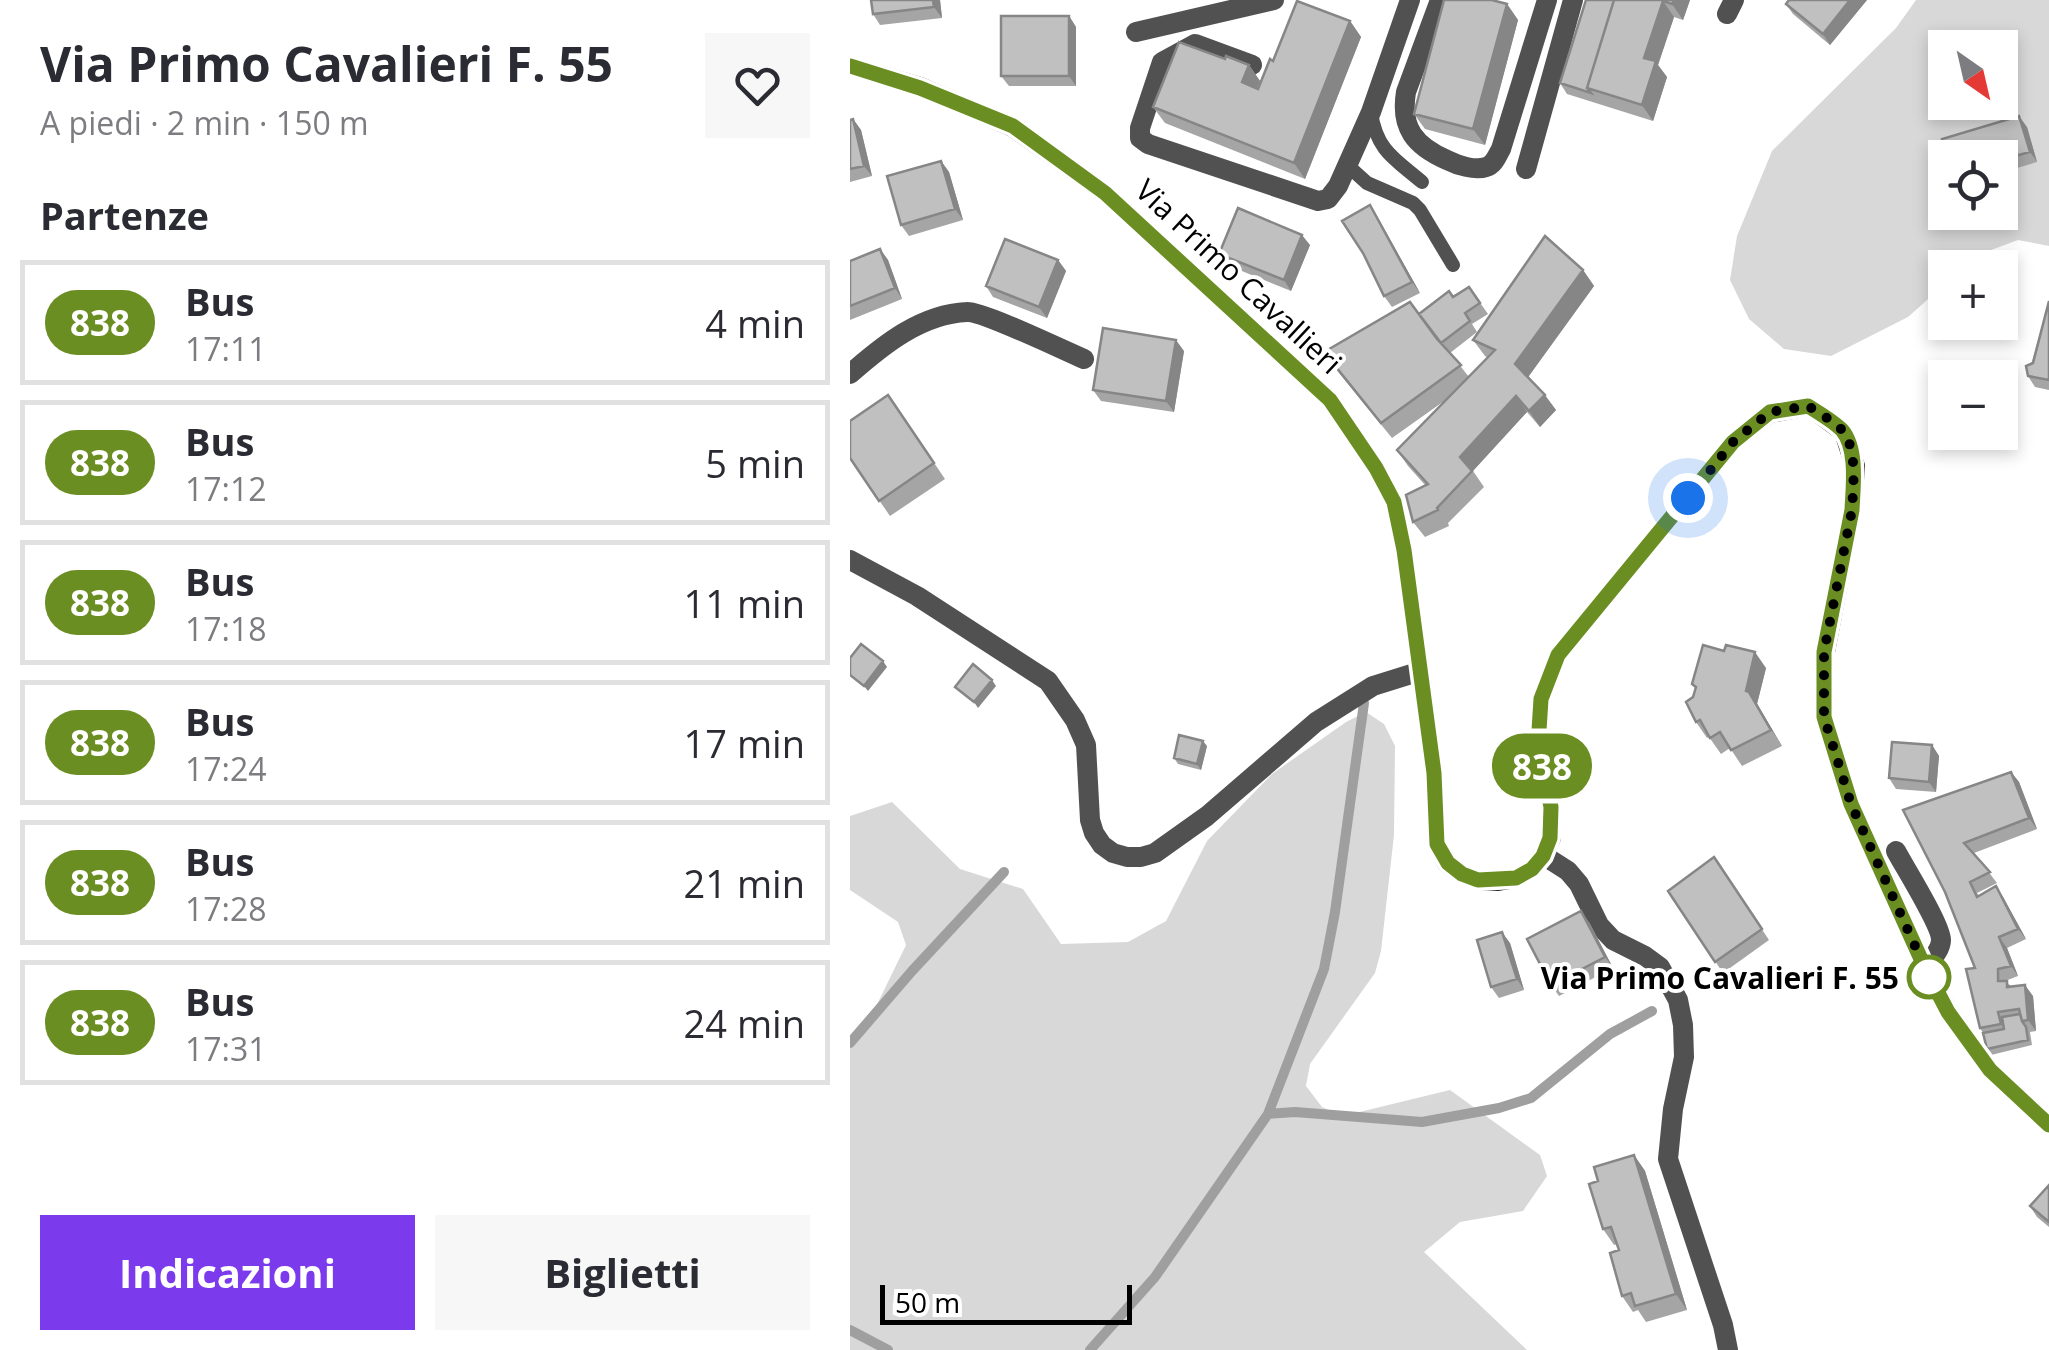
<!DOCTYPE html>
<html lang="it">
<head>
<meta charset="utf-8">
<style>
  :root { --surface:#fff; --page:#f7f7f7; --text:#2b2b33; --muted:#7c7c81; --line:#e1e1e2; --accent:#7c3aed }
  body { margin:0; font-family:"Open Sans",sans-serif; background:var(--page); color:var(--text); height:100vh; display:flex; flex-direction:column; font-size:38px; white-space:nowrap }
  * { box-sizing:border-box; margin:0 }
  p { font-size:32px; color:var(--muted) }
  .icon { flex:none; width:55px; height:55px; fill:none; stroke:currentColor; stroke-width:2; stroke-linecap:round; stroke-linejoin:round }
  .map { position:relative; flex:1; overflow:hidden }
  .side { display:flex; flex-direction:column; background:var(--surface); width:850px }
  .side>* { flex:none }
  .badge { padding:0 20px; border-radius:32px; font-size:35px; line-height:65px }
  .needle { width:65px; rotate:146deg }
  .tools { position:absolute; left:1078px; top:30px; display:grid; gap:20px }
  .tools a { display:grid; place-items:center; width:90px; height:90px; border-radius:0px; background:var(--surface); box-shadow:0 5px 15px #0003; font-size:50px }
  .scale { position:absolute; left:30px; bottom:25px; width:252px; box-sizing:border-box; padding-left:10px; border:5px solid #000; border-top:0; font-size:28px; line-height:35px; white-space:nowrap; color:#000; -webkit-text-stroke:8px #fff; paint-order:stroke }
  .you { position:absolute; width:50px; height:50px; margin:-25px; border:8px solid #fff; border-radius:50%; background:#1a73e8; box-shadow:0 0 0 15px #1a73e833 }
  .map>.badge { position:absolute; translate:-50% -50%; box-shadow:0 0 0 5px #fff }
  h2 { padding:0 40px; font-size:38px; line-height:90px }
  .round { display:grid; place-items:center; flex:none; width:105px; height:105px; border-radius:0px; background:var(--page) }
  .headline { display:flex; align-items:center; justify-content:space-between; height:170px; padding:0 40px }
  h1 { font-size:48px; font-weight:700; line-height:75px }
  .cta { display:flex; gap:20px; margin-top:auto; padding:20px 40px }
  .cta a { flex:1; height:115px; border-radius:0px; background:var(--accent); color:#fff; font-size:40px; font-weight:700; line-height:115px; text-align:center }
  .cta a+a { background:var(--page); color:var(--text) }
  ul { padding:0; list-style:none }
  li { display:flex; align-items:center; gap:30px; height:125px; margin:0 20px 15px; padding:0 20px; border:5px solid var(--line); border-radius:0px }
  li div { flex:1 }
  li b { display:block; font-size:38px }
  li em { font-style:normal }
  li .badge { min-width:110px; font-weight:700; text-align:center }
  main { display:flex; flex:1; min-height:0 }
  .map>svg:first-child { display:block }
</style>
</head>
<body>
<main>
<section class="side">
<div class="headline"><div><h1>Via Primo Cavalieri F. 55</h1><p>A piedi · 2 min · 150 m</p></div><a class="round"><svg class="icon" aria-label="heart" viewBox="0 0 24 24"><path d="M12 20l-8-8c-3-5 5-10 8-4 3-6 11-1 8 4z"/></svg></a></div>
<h2>Partenze</h2>
<ul>
<li><span class="badge" style="background:#6b8e23;color:#fff">838</span><div><b>Bus</b><p>17:11</p></div><em>4 min</em></li>
<li><span class="badge" style="background:#6b8e23;color:#fff">838</span><div><b>Bus</b><p>17:12</p></div><em>5 min</em></li>
<li><span class="badge" style="background:#6b8e23;color:#fff">838</span><div><b>Bus</b><p>17:18</p></div><em>11 min</em></li>
<li><span class="badge" style="background:#6b8e23;color:#fff">838</span><div><b>Bus</b><p>17:24</p></div><em>17 min</em></li>
<li><span class="badge" style="background:#6b8e23;color:#fff">838</span><div><b>Bus</b><p>17:28</p></div><em>21 min</em></li>
<li><span class="badge" style="background:#6b8e23;color:#fff">838</span><div><b>Bus</b><p>17:31</p></div><em>24 min</em></li>
</ul>
<div class="cta"><a>Indicazioni</a><a>Biglietti</a></div>
</section>
<div class="map">
<svg width="1199" height="1350" viewBox="0 0 1199 1350">
  <rect width="100%" height="100%" fill="#fff"/>
  <path fill="#d8d8d8" fill-rule="evenodd" d="M1066 0H1199V246L1168 240 1125 256 1113 267 1095 268V284L1058 317 981 356 934 349 899 319 880 280 887 236 922 151 1046 28ZM1095 48H1150V102H1095ZM1095 158H1150V212H1095Z
    M516 712 534 724 545 746 544 835 531 951 525 973 460 1064 456 1086 472 1107 493 1116 600 1090 690 1155 697 1176 673 1211 610 1222 574 1252 677 1350H0V1042L17 1025 56 945 48 922 0 890V816L42 802 110 869 173 889 211 944 278 942 316 921 357 841 422 774 496 722Z"/>
  <g fill="none" stroke-linecap="round" stroke-linejoin="round">
    <path stroke="#9f9f9f" stroke-width="10" d="M0 1043 62 971 154 872
      M418 1114 445 1112 572 1122 649 1108 681 1098 760 1034 802 1011
      M0 1330 38 1350
      M240 1350 305 1277 418 1114 474 969 485 912 514 703"/>
    <path stroke="#515151" stroke-width="14" d="M521 113C527 151 545 159 572 182
      M497 165 517 183 563 203 570 210 603 265"/>
    <path stroke="#515151" stroke-width="20" d="M590 0 556 92C550 128 565 146 597 160 607 165 625 171 636 167 644 165 647 156 651 149L697 0
      M877 14 884 0
      M286 32 424 0
      M402 65 345 44 312 62 290 128V138L298 144 468 201 478 199 488 186 521 112 560 0
      M676 169 723 0
      M0 374C33 345 71 314 117 312 132 311 213 350 234 359
      M0 560 67 596 198 681 225 720 236 745 240 820 244 833 252 845 263 853 277 857H291L305 853 357 816 466 722 523 686 571 671
      M1046 851C1055 868 1091 925 1091 940 1091 950 1081 960 1075 968
      M693 855 718 871 729 884 749 925 763 940 795 956 810 967 828 1000 833 1025 834 1057 823 1109 818 1159 873 1325 878 1350"/>
    <path stroke="#1e1e1e" stroke-width="20" d="M0 66 70 87 163 127 255 193 480 400 526 468 544 502 554 550 584 773 587 843 597 863 611 874 627 880 648 881 666 878 682 869 693 855 701 838V807L688 746 691 699 708 655 883 442 920 413 959 406 994 432 1005 466 1002 510 975 652 974 717 1001 804 1075 968 1098 1011 1140 1070 1199 1125"/>
  </g>
  <path fill="#a5a5a5" d="M90 0 92 18 30 25 23 14Z
    M736 0H840L833 20 824 17 808 65 817 77 803 121 717 94 710 83Z
    M939 0H1017L980 45 943 14 936 4Z
    M657 4 668 20 635 145 575 129 564 114Z
    M219 16 226 27V86H159L151 76Z
    M500 21 511 37 455 179 315 123 303 107 375 59 399 65 410 81 407 88 408 89 423 61Z
    M3 119 11 130 22 176 0 182V120Z
    M1177 127 1187 162 1150 173V158Z
    M91 161 99 172 113 220 59 236 51 225Z
    M520 205 570 293 542 307 534 296Z
    M460 245 441 291 377 265 369 254Z
    M30 249 38 260 52 299 0 320V261Z
    M208 260 216 271 197 318 143 297 136 286Z
    M733 270 744 286 678 377 706 410 690 427 677 412 623 471 634 487 598 523 599 526 575 537 563 522 576 486 558 466 547 450 597 399 542 438 485 368 474 352 569 314 619 287 638 314 622 324 627 332 600 353 619 377 638 358 635 356 623 340Z
    M1199 301V390L1185 387 1178 376Z
    M334 351 324 412 251 401 243 390Z
    M38 395 95 479 40 516 0 458Z
    M874 651 916 668 907 704 932 746 892 766 880 748 871 754 859 737 857 738 846 722 843 697 845 689 842 684Z
    M1082 745 1089 756 1086 792 1046 789 1039 778Z
    M357 746 351 770 328 764 324 758Z
    M1161 772 1169 782 1187 829 1124 853 1147 883 1127 893 1129 896 1146 886 1153 897 1176 939 1157 948 1168 976 1155 981 1161 986 1183 996 1186 1031 1180 1032 1182 1045 1141 1055 1137 1049 1133 1033 1130 1028 1125 968 1095 892 1053 810Z
    M864 857 919 940 873 973 818 891Z
    M739 922 763 968 709 996 701 985Z
    M660 943 674 990 649 998 641 987Z
    M784 1155 795 1171 837 1310 796 1322 788 1310 783 1312 772 1296 769 1250 767 1244 764 1245 753 1229 748 1181Z
    M1199 1185V1227L1187 1217 1180 1206Z"/>
  <path fill="#868686" d="M83 0H90L92 18 84 7Z
    M824 0H840L833 20 822 4Z
    M1000 0H1017L980 45 973 34Z
    M813 1 824 17 808 65 817 77 803 121 792 105 794 58Z
    M657 4 668 20 635 145 623 129Z
    M219 16 226 27V86L219 76Z
    M500 21 511 37 455 179 444 163Z
    M399 65 410 81 403 98 392 82Z
    M1169 116 1177 127 1187 162 1180 152Z
    M3 119 11 130 22 176 14 166Z
    M91 161 99 172 113 220 105 209Z
    M520 205 527 216 570 293 562 282Z
    M452 235 460 245 441 291 434 280Z
    M30 249 38 260 52 299 45 288Z
    M208 260 216 271 197 318 189 307Z
    M733 270 744 286 676 380 665 364Z
    M326 340 334 351 324 412 316 401Z
    M695 395 706 410 690 427 679 411Z
    M666 396 677 412 621 473 610 457Z
    M905 652 916 668 907 704 932 746 896 691Z
    M33 661 37 667 18 691 14 686Z
    M142 680 146 686 128 708 124 702Z
    M353 741 357 746 351 770 347 764Z
    M1082 745 1089 756 1086 792 1079 782Z
    M1161 772 1169 782 1187 829 1179 818Z
    M1146 886 1153 897 1176 939 1168 929Z
    M731 911 739 922 763 968 755 957Z
    M652 932 660 943 674 990 667 979Z
    M1149 937 1157 948 1168 976 1161 966Z
    M1175 985 1183 996 1186 1031 1178 1020Z
    M784 1155 795 1171 837 1310 826 1294Z"/>
  <path fill="#c0c0c0" stroke="#868686" stroke-width="2.5" d="M21 0H83L84 7 23 14Z
    M594 0H642L657 4 623 129 564 114Z
    M736 0H764L737 88 741 93 710 83Z
    M764 0H824L822 4 813 1 794 58 806 61 792 105 737 88Z
    M939 0H1000L973 34 936 4Z
    M447 1 500 21 444 163 303 107 329 42 375 59 376 56 399 65 392 82 408 89 420 59 423 61Z
    M151 16H219V76H151Z
    M1169 116 1180 152 1150 160V158H1097L1092 139Z
    M3 119 14 166 0 169V120Z
    M91 161 105 209 51 225 37 176Z
    M520 205 562 282 534 296 513 253 492 221Z
    M388 208 452 235 434 280 369 254Z
    M695 236 733 270 665 364 695 395 679 411 666 396 610 457 622 471 587 508 588 510 563 522 556 495 578 484 547 450 645 350 623 340Z
    M155 239 208 260 189 307 136 286Z
    M30 249 45 288 0 306V261Z
    M619 287 630 303 615 313 620 321 591 343 569 314 599 291 603 297Z
    M1199 301V380L1178 376 1176 366 1183 363Z
    M560 302 587 339 611 365 531 423 474 352Z
    M253 328 326 340 316 401 243 390Z
    M38 395 84 463 29 501 0 458V421Z
    M11 644 33 661 14 686 0 675V658Z
    M853 645 874 651 876 645 905 652 896 691 899 692 921 730 881 750 870 732 860 738 850 720 846 722 836 702 843 697 846 687 842 684Z
    M123 664 142 680 124 702 105 687Z
    M329 735 353 741 347 764 324 758Z
    M1042 742 1082 745 1079 782 1039 778Z
    M1161 772 1179 818 1114 843 1140 872 1120 882 1127 897 1146 886 1168 929 1149 937 1161 966 1148 969V981H1157V987L1175 985 1178 1020 1172 1021 1169 1009 1148 1012 1151 1024 1130 1028 1116 969 1125 968 1095 892 1053 810Z
    M864 857 912 929 865 962 818 891Z
    M731 911 755 957 701 985 677 939Z
    M652 932 667 979 641 987 627 940Z
    M1170 1014 1172 1021 1176 1027 1178 1040 1137 1049 1133 1033 1154 1029 1152 1017Z
    M784 1155 826 1294 785 1306 781 1293 772 1296 760 1253 769 1250 761 1227 753 1229 739 1184 748 1181 744 1167Z
    M1199 1185V1222L1180 1206Z"/>
  <g fill="none" stroke-linecap="round" stroke-linejoin="round">
    <defs>
      <path id="line" d="M0 66 70 88 163 126 255 193 480 400 526 468 544 502 554 550 584 773 587 844 598 863 612 874 628 880 666 878 682 869 693 856 700 838 701 807 688 746 691 699 708 655 883 442 920 412 958 406C969 413 983 421 992 430 1008 449 1003 487 1002 510L974 652V717L1001 804 1075 968 1098 1012 1140 1070 1199 1125"/>
    </defs>
    <use href="#line" stroke="#fff" stroke-width="22"/>
    <use href="#line" stroke="#6b8e23" stroke-width="15"/>
    <path stroke="#000" stroke-width="10" stroke-dasharray="0 18" d="M838 498 883 442 920 412 958 406C969 413 983 421 992 430 1008 449 1003 487 1002 510L974 652V717L1001 804 1079 977"/>
  </g>
  <circle fill="#fff" stroke="#6b8e23" stroke-width="5" cx="1079" cy="977" r="20"/>
  <g text-anchor="middle" dominant-baseline="central" stroke-width="8" stroke-linejoin="round" paint-order="stroke">
    <g font-size="30" fill="#000" stroke="#fff">
      <text transform="translate(389 276) rotate(43)">Via Primo Cavallieri</text>
    </g>
    <g font-size="30" font-weight="bold" fill="#000" stroke="#fff" text-anchor="end">
      <text x="1049" y="977">Via Primo Cavalieri F. 55</text>
    </g>
  </g>
</svg>
<div class="tools">
<a><svg class="needle" viewBox="-14 -14 28 28"><path d="M0-13l5 13h-10z" fill="#e53935"/><path d="M0 13l5-13h-10z" fill="#7c7c81"/></svg></a>
<a><svg class="icon" aria-label="locate" viewBox="0 0 24 24"><circle cx="12" cy="12" r="6"/><path d="M12 2v4M12 18v4M2 12h4M18 12h4"/></svg></a>
<a>+</a>
<a>−</a>
</div>
<div class="scale">50 m</div>
<div class="you" style="left:838px;top:498px"></div>
<b class="badge" style="left:692px;top:766px;background:#6b8e23;color:#fff">838</b>
</div>
</main>
</body>
</html>
